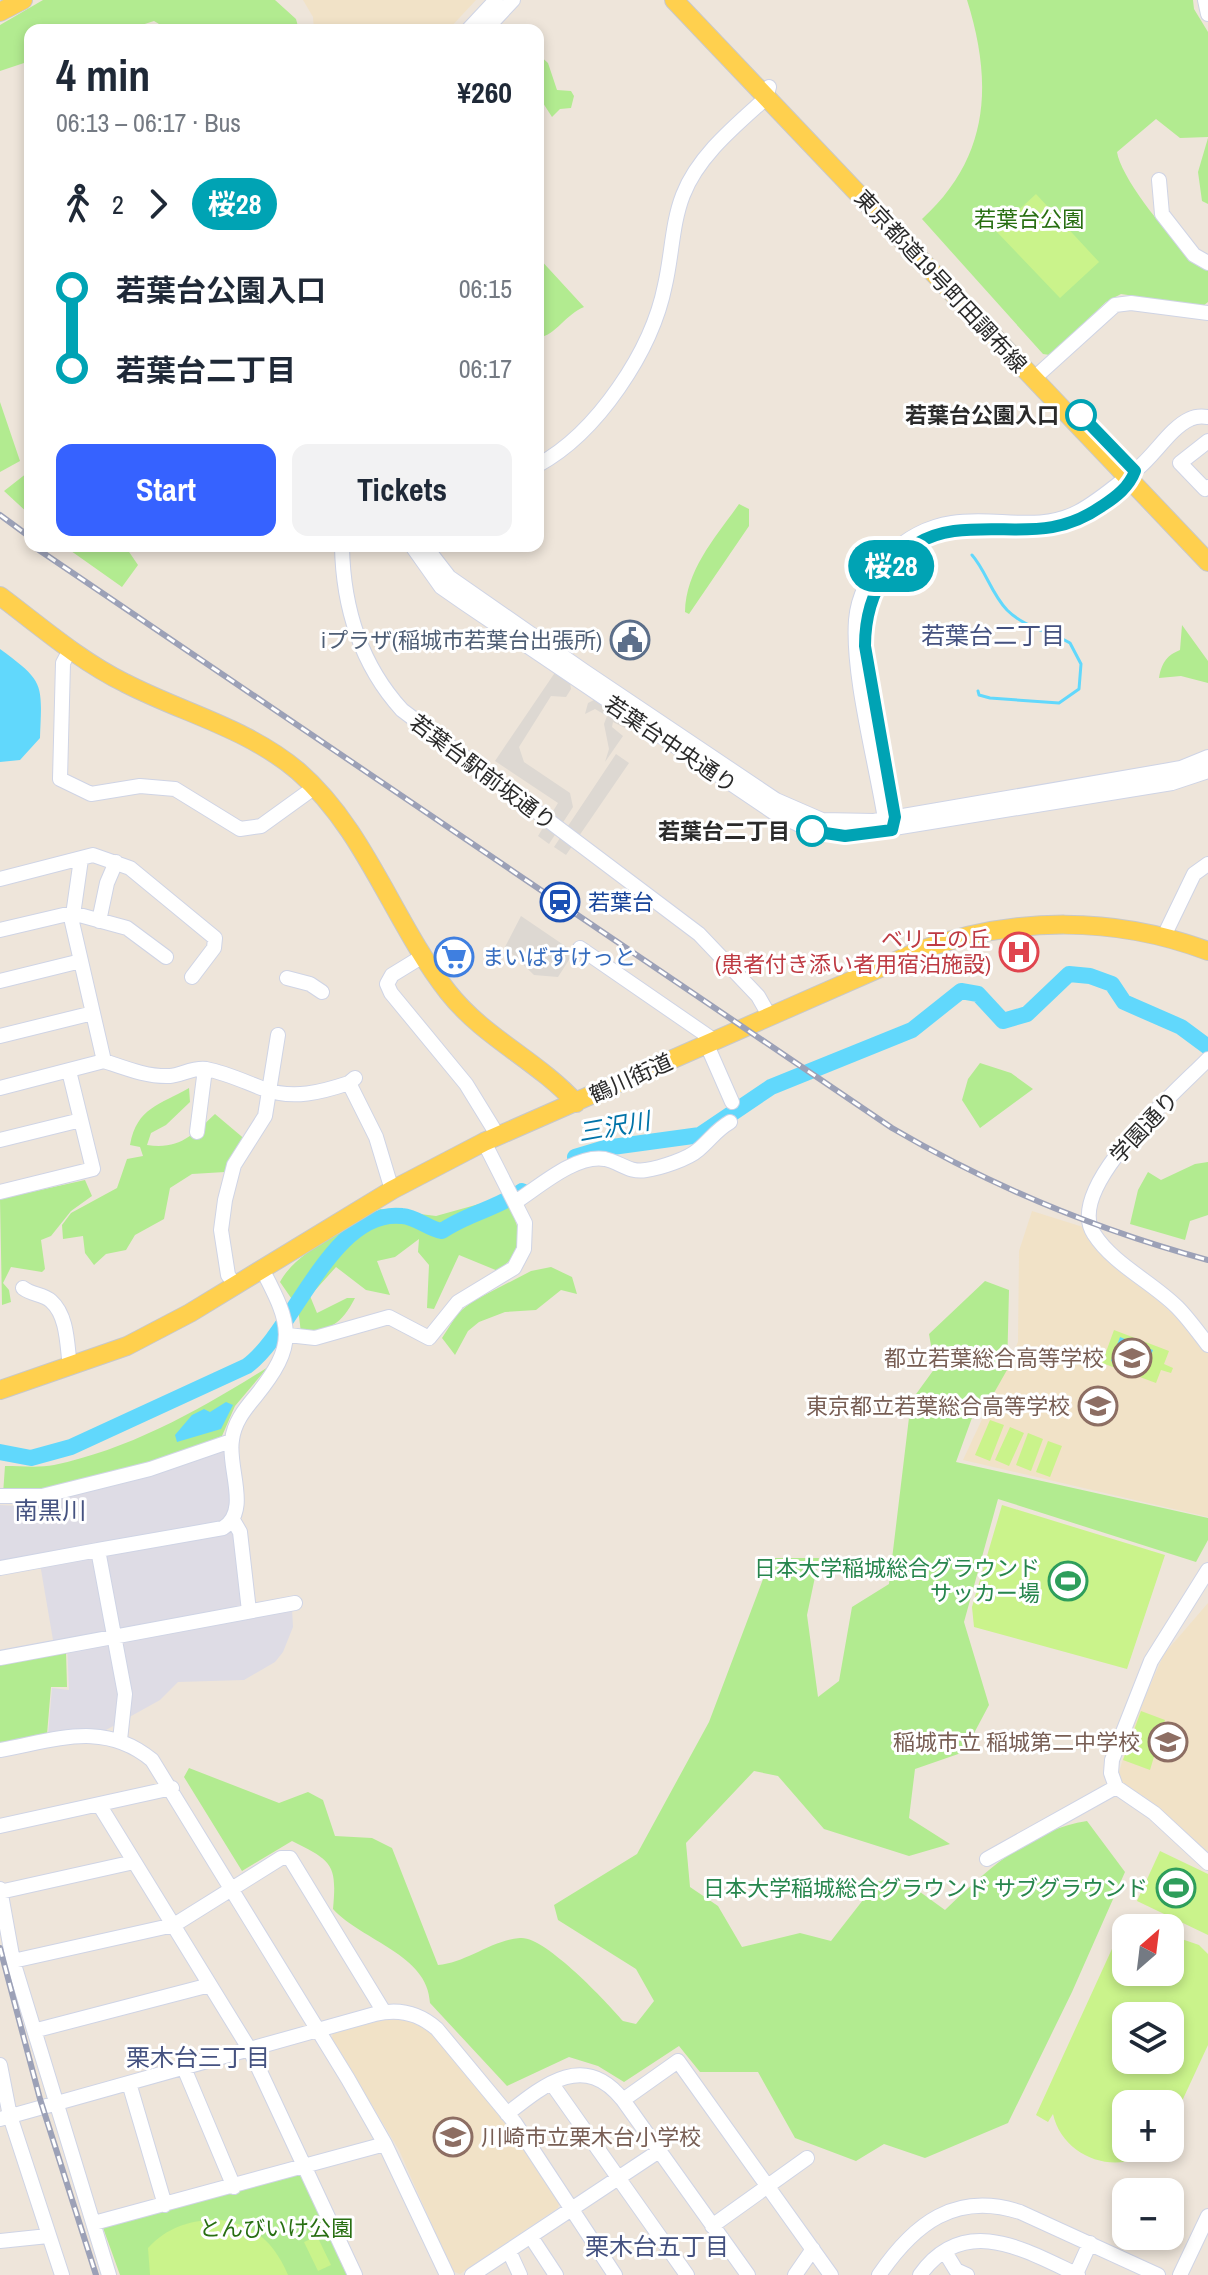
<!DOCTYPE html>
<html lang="en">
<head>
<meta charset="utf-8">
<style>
  :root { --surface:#fff; --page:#f2f2f3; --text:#1f2937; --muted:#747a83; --accent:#3662ff }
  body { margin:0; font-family:"Archivo Narrow","Noto Sans JP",sans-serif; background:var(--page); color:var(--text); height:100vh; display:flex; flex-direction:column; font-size:30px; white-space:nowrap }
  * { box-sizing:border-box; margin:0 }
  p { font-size:26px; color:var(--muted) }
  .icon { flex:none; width:44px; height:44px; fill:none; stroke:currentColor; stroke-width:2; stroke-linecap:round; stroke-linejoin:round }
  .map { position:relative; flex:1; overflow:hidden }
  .side { position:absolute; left:24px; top:24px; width:520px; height:528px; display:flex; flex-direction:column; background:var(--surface); border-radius:16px; box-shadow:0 4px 12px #0003 }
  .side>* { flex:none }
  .badge { padding:0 16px; border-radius:26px; font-size:28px; line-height:52px }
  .needle { width:52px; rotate:28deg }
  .tools { position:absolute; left:1112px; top:1914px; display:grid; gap:16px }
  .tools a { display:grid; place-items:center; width:72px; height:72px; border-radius:16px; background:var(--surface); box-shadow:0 4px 12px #0003; font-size:40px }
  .map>.badge { position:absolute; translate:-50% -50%; box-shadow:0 0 0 4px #fff }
  .legs { display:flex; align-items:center; gap:12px; height:88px; padding:0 32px; font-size:26px }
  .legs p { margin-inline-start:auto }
  .head { display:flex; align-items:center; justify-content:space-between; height:136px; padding:0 32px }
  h1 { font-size:44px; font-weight:800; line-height:60px }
  .button { display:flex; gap:16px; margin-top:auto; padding:16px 32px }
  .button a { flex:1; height:92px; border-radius:16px; background:var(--accent); color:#fff; font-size:32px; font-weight:800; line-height:92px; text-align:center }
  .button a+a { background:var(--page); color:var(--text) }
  ul { padding:0 32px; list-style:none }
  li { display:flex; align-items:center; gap:28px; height:80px; font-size:30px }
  li i { display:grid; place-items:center; width:12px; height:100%; margin:0 10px; background:currentColor }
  li i::after { content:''; width:20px; height:20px; margin:-10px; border:6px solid; border-radius:50%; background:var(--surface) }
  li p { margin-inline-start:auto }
  li:first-child i { background:linear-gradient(#0000 50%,currentColor 0) }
  li:last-child i { background:linear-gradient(currentColor 50%,#0000 0) }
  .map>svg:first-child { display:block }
</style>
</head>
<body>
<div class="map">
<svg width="1208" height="2275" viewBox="0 0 1208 2275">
  <rect width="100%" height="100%" fill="#eee5da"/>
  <path fill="#dedce5" d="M221 1448 225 1451 245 1616 292 1608 293 1627 283 1652 275 1662 244 1680 178 1682 160 1700 106 1730 48 1735 52 1688 69 1690 67 1642 53 1640 39 1558 0 1562V1505L34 1507 168 1468Z"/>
  <path fill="#f1e2c7" d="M303 0H476L448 30H314L313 17Z
    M1032 1211 1083 1227 1091 1241 1192 1331 1208 1351V1517L963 1460 1018 1342 1019 1251Z
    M1208 1603V1855L1120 1782 1118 1775 1135 1720 1164 1654Z
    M384 2018 413 2021 435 2035 507 2124 560 2201 558 2208 460 2274 452 2271 399 2150 332 2039 333 2031Z"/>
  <path fill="#b2eb90" d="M43 0H275L296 19 299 30H169L154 21 126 30H30V61L0 71V25Z
    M967 0H1193L1194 9 1208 32V137L1180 138 1156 119 1117 152C1121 180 1181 255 1208 268V302L1203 306 1121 294 1106 302 1050 355 1043 354 922 219C990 157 993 83 967 0Z
    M538 54 548 63 557 90 571 91 574 96 571 108 560 109 552 117 543 103H538Z
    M1208 138V204L1202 201 1198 172Z
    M538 257 584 307C566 314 556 335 538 338Z
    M0 402 20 461 0 472Z
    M27 473H30V515L4 491Z
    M739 504 749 509V526L689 614 685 612C686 569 716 537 739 504Z
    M64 546H125L138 565 122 587Z
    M1182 625 1208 661V683L1181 676 1159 678C1162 661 1168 655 1180 650Z
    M980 1063 1011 1073 1033 1089 980 1128 962 1100 968 1079Z
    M189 1088 190 1102 166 1125 151 1133 147 1145C179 1150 193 1135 215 1114L247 1141 225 1172 192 1174 170 1188 164 1219 135 1235 126 1250 106 1254 94 1265 85 1253 83 1236 63 1239 62 1225 71 1213 117 1188 127 1159 143 1156 140 1147 130 1145C137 1107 160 1105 189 1088Z
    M1208 1162V1215L1190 1221 1185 1240 1130 1224 1138 1190 1148 1172 1161 1180 1195 1164Z
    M85 1180 92 1196 71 1211 51 1236 41 1240 45 1269 42 1272 11 1267 3 1283 9 1290 11 1302 2 1305 0 1199Z
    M479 1204 511 1207 517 1226V1254L498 1271 459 1255 434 1309 427 1308 429 1265 418 1252 419 1239 395 1257 377 1261 390 1295 366 1290 336 1267 310 1296 317 1313 347 1298H355C341 1325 330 1330 301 1333L298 1308 280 1282C299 1247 348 1233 380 1209L436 1216Z
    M551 1267 572 1277 577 1294 561 1290 536 1310 505 1312 479 1322 468 1331 455 1355 442 1338 458 1313 473 1301 531 1271Z
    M985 1281 1009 1290 1007 1370 990 1400 977 1404 956 1462 1208 1518V1540L1196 1562 998 1499 964 1622 989 1705 964 1752 915 1769 909 1818 950 1844 909 1856 824 1829 778 1776 754 1771 686 1843 690 1887 718 1906 742 1947 800 1933 831 1941 877 1882 898 1876 945 1910C986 1871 1029 1830 1087 1821L1125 1872 1072 1992 1008 2123 925 2158 884 2144 856 2161 795 2138 758 2072H700L679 2046 624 2082 598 2066 569 2057 507 2086 430 2003C428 1954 362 1941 333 1909 337 1865 333 1861 292 1841L242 1871 184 1777 189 1768 279 1803 308 1792 323 1800 335 1836 372 1838 392 1848 438 1965C466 1963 492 1940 520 1938 544 1935 607 2002 623 2021L636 2024 654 2001 636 1969 558 1920 554 1905 637 1854 709 1722 771 1558H819L807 1615 818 1697 839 1681 852 1607 889 1584 911 1401 935 1368 929 1334Z
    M268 1367 235 1406 222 1436C152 1465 79 1486 3 1494L5 1466C21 1466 39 1468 54 1465 131 1449 203 1408 268 1367Z
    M66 1651 67 1687H51L47 1734 0 1744V1662Z
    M303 2173 350 2275H120L102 2225Z"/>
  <path fill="#caf38b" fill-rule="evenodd" d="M1036 194 1099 262 1060 298 996 231Z
    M1114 1330 1169 1351 1164 1364 1173 1368 1171 1373 1161 1370 1156 1383 1102 1363Z
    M990 1420 1004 1425 990 1461 975 1455Z
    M1010 1427 1024 1433 1009 1466 995 1460Z
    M1028 1433 1043 1439 1031 1471 1016 1465Z
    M1048 1441 1062 1446 1050 1477 1036 1472Z
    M1002 1505 1165 1555 1127 1669 974 1627 972 1607Z
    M1141 1711 1165 1720 1150 1770 1123 1760Z
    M1160 1851 1208 1874V1935L1137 1901Z
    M1122 1927 1126 1929V1972H1170V1935L1199 1945 1208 1954V2045L1170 2127V2104H1126V2148H1155C1120 2178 1063 2159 1053 2114L1048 2122 1036 2115ZM1126 2016H1170V2060H1126Z
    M215 2219C253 2224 273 2240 288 2275H150L148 2248C168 2227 186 2222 215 2219Z
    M317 2236 331 2265 318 2271 304 2242Z"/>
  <path fill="#ddd8d2" d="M556 671 570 682 571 689 566 697 551 696 519 747 524 762 570 793 573 807 549 844 538 836 558 803 495 761Z
    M594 700 631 722 627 729 613 722 612 727 623 736 605 762 609 749 604 724 607 716 595 709 585 714 588 703Z
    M616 754 629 763 566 855 554 847Z
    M521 916 574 952 558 977 534 975 505 947Z"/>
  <path fill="#61d8fc" d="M0 649C45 682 42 683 40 738L20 760 0 762Z
    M1120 1337 1153 1350 1144 1374 1111 1361Z
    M226 1402 233 1405 221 1429 177 1442 175 1435 192 1415 204 1409 210 1412Z"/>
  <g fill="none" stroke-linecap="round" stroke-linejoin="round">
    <path stroke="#61d8fc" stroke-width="3" d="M972 555C986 571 991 593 1007 610 1025 628 1049 631 1070 643L1081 664 1079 689 1059 703 990 698 979 695 978 691"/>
    <path stroke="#61d8fc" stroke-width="16" d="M575 1157 605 1148 700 1135 771 1087 912 1030 961 991 978 994 1003 1021 1027 1014 1069 974 1090 976 1112 984 1124 1002 1181 1027 1208 1047
      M0 1452 31 1458 71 1447 247 1366C294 1332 332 1208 402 1216 417 1217 428 1229 442 1231 466 1214 496 1209 522 1191"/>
    <defs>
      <path id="minor" d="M1205 0 1208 14
        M468 30 496 0
        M485 30 513 0
        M1159 180 1162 214 1194 255 1208 263
        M1041 372 1115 305 1131 303 1208 313
        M1208 441 1180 463 1205 489 1208 487
        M538 465C597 433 652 351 665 285 672 255 672 223 683 195 698 156 735 126 766 98L769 87
        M342 546C343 607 361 665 402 710L699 934 758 996 770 1017
        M412 546 441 587 464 603 773 812 812 831 845 836 1172 783 1208 771
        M425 546 449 577 584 671 776 800 822 820 874 821 1181 768 1208 757
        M71 648 63 663 60 779 91 794 140 786 175 789 240 829 261 826 315 787
        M890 827 885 819C876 762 852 675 856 620 860 572 905 530 952 523 995 516 1038 533 1078 512 1099 501 1119 483 1137 469 1155 455 1170 428 1190 419 1196 416 1202 416 1208 417
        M0 879 93 855 130 868 215 938 214 948 192 977
        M99 921 107 883 116 862
        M0 930 72 913 127 928 166 957
        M1164 936 1194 874 1208 864
        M580 948 715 1041
        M423 956 392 975 387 984 391 993 466 1084 498 1136
        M287 978 310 984 322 992
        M0 981 81 961
        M0 1036 93 1013
        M707 1045 732 1102
        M1208 1059C1178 1090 1063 1188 1094 1234 1113 1264 1152 1282 1177 1307 1188 1318 1198 1332 1208 1345
        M104 1061C125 1068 147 1077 170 1076 181 1075 194 1067 206 1069 227 1073 245 1082 264 1089 293 1100 322 1092 349 1083
        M355 1078 349 1083 376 1137 392 1190
        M0 1088 104 1061 72 922 81 859
        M197 1132 205 1069
        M0 1140 81 1120
        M0 1192 93 1169 69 1071
        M517 1201C540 1186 576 1154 605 1159 620 1162 629 1173 646 1170 660 1168 688 1159 698 1150 710 1140 716 1130 730 1122
        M235 1285 228 1275 221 1230 225 1200 234 1165 265 1116 278 1035
        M23 1288C32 1295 43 1294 51 1301 68 1316 67 1346 70 1367
        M288 1335 315 1338 389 1317 429 1338 458 1302 514 1268 524 1249 525 1223 484 1142
        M0 1496H42L150 1469 231 1441
        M233 1520 240 1532 249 1611
        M0 1568 98 1550
        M1208 1570 1151 1661 1112 1760 1111 1773 1116 1787 1154 1813 1208 1863
        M0 1658 295 1603
        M120 1740 125 1694 98 1550 223 1528C251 1511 227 1467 232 1440 234 1423 244 1410 255 1397 298 1344 292 1326 262 1269
        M0 1750C56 1740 104 1720 152 1760L348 2079 385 2144 447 2275
        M100 1806 250 2050 355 2275
        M0 1826 172 1788
        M987 1859 1116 1787
        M0 1889 13 1961 109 2275
        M0 1892 134 1862
        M13 1961 174 1925 281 1858H290L384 2012
        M37 2030 210 1985
        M0 2065 10 2116 62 2275
        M184 2068 234 2187
        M129 2083 165 2205
        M552 2084 687 2275
        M623 2100 678 2061 831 2275
        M507 2114C546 2083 585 2052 623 2100L748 2275
        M0 2119 375 2014C399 2008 419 2013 437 2029L515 2123 615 2275
        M94 2223 385 2144
        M712 2226 807 2158
        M531 2237 556 2275
        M0 2241 48 2236
        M509 2251 520 2275
        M945 2252 956 2270 967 2275
        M1076 2274 1090 2243
        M472 2275 659 2151
        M795 2275 813 2249
        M879 2275C914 2224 955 2191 1020 2212L1158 2275
        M920 2275C964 2213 1025 2250 1078 2275
        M1180 2275 1208 2216"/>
      <path id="major" d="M674 0 1208 562
        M0 12 23 0
        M0 596C40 626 80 661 125 683 183 713 247 728 298 771 366 830 393 922 448 992 483 1037 538 1061 576 1103
        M0 1390 127 1346 190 1313 392 1190 484 1142 921 950C1015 916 1115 916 1208 951"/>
    </defs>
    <use href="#minor" stroke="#cfd4e5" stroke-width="16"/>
    <use href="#major" stroke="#c8c8c8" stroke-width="20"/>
    <use href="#minor" stroke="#fff" stroke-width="14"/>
    <use href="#major" stroke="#ffd04e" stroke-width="18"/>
    <defs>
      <path id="rail" d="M0 515 30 537
        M33 546 892 1128C991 1186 1097 1230 1208 1260
        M0 1948 40 2099 96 2275"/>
    </defs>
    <use href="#rail" stroke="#9ca1b7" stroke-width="6"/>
    <use href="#rail" stroke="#fff" stroke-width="3" stroke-dasharray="9" stroke-linecap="butt"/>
  </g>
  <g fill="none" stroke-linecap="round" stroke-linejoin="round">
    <defs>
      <path id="line-1" d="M812 831 845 836 892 830 895 817 865 646C865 592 895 539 954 531 1011 524 1050 542 1102 506 1116 497 1129 487 1135 471L1081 415"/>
    </defs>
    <use href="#line-1" stroke="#fff" stroke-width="18"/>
    <use href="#line-1" stroke="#00a3b4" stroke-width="12"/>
  </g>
  <defs>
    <symbol id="civic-ring" viewBox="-11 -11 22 22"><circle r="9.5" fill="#fff" stroke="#5c6f8a" stroke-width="1.5"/><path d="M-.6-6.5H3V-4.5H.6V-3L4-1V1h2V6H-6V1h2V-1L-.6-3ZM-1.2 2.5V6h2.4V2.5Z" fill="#5c6f8a"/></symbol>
    <symbol id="station-ring" viewBox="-11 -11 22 22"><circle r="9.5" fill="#fff" stroke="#1a4fb4" stroke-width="1.5"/><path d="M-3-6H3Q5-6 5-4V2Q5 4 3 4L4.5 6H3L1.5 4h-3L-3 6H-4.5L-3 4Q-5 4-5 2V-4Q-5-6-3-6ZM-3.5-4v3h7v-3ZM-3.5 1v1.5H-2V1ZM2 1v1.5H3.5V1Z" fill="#1a4fb4"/></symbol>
    <symbol id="hospital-ring" viewBox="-11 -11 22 22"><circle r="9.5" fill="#fff" stroke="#e0444e" stroke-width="1.5"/><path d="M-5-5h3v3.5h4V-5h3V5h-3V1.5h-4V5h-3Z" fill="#e0444e"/></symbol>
    <symbol id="supermarket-ring" viewBox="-11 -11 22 22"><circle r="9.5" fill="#fff" stroke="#3f7fe0" stroke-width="1.5"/><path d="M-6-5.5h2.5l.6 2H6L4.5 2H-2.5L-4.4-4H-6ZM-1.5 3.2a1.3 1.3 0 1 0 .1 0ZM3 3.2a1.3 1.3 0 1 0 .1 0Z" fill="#3f7fe0"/></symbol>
    <symbol id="school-ring" viewBox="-11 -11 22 22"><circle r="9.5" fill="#fff" stroke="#8d6e63" stroke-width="1.5"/><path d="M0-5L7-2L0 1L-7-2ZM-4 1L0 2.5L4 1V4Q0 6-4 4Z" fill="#8d6e63"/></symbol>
    <symbol id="stadium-ring" viewBox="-11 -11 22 22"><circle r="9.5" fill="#fff" stroke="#2e9e5b" stroke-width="1.5"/><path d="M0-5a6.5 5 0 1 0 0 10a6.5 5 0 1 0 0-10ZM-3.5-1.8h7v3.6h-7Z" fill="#2e9e5b"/></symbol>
  </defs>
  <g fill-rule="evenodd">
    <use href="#civic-ring" x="608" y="618" width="44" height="44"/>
    <use href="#station-ring" x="538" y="880" width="44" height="44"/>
    <use href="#hospital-ring" x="997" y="930" width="44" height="44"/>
    <use href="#supermarket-ring" x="432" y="935" width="44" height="44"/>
    <use href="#school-ring" x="1110" y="1336" width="44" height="44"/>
    <use href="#school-ring" x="1076" y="1384" width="44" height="44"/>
    <use href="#stadium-ring" x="1046" y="1559" width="44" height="44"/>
    <use href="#school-ring" x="1146" y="1720" width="44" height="44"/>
    <use href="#stadium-ring" x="1154" y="1866" width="44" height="44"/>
    <use href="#school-ring" x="431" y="2115" width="44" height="44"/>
  </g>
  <g fill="#fff" stroke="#00a3b4" stroke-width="4">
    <circle cx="1081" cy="415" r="14"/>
    <circle cx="812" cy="831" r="14"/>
  </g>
  <g text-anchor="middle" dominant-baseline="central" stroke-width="6" stroke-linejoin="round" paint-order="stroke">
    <g font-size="22" fill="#286f12" stroke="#fff">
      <text x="1029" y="219">若葉台公園</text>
      <text x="276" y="2228">とんびいけ公園</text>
    </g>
    <g font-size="22" fill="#2a2a2a" stroke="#fff">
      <text transform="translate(941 281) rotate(47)">東京都道19号町田調布線</text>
      <text transform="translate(671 744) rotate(34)">若葉台中央通り</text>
      <text transform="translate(483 772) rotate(37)">若葉台駅前坂通り</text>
      <text transform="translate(631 1078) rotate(-24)">鶴川街道</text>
      <text transform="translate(1144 1127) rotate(-47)">学園通り</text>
    </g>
    <g font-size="22" font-weight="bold" fill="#2a2a2a" stroke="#fff" text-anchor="end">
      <text x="1059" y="415">若葉台公園入口</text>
      <text x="790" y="831">若葉台二丁目</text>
    </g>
    <g font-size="22" fill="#4e5e75" stroke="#fff" text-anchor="end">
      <text x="602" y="640">iプラザ(稲城市若葉台出張所)</text>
    </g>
    <g font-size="22" fill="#164399" stroke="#fff" text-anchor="start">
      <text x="588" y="902">若葉台</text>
    </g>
    <g font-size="22" fill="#be3a42" stroke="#fff" text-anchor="end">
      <text x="991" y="939">ベリエの丘<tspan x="991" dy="25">(患者付き添い者用宿泊施設)</tspan></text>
    </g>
    <g font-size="22" fill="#366cbe" stroke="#fff" text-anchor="start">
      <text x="482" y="957">まいばすけっと</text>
    </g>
    <g font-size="22" fill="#785e54" stroke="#fff" text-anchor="end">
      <text x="1104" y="1358">都立若葉総合高等学校</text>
      <text x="1070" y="1406">東京都立若葉総合高等学校</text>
      <text x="1140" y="1742">稲城市立 稲城第二中学校</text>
      <text x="481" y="2137" text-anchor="start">川崎市立栗木台小学校</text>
    </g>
    <g font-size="22" fill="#27864d" stroke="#fff" text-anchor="end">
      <text x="1040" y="1568">日本大学稲城総合グラウンド<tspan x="1040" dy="25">サッカー場</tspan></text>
      <text x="1148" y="1888">日本大学稲城総合グラウンド サブグラウンド</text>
    </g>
    <g font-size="24" fill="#455280" stroke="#fff">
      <text x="993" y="635">若葉台二丁目</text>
      <text x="50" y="1510">南黒川</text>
      <text x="198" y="2057">栗木台三丁目</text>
      <text x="657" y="2246">栗木台五丁目</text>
    </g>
    <g font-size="24" font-style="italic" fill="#0073a8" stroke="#fff">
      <text transform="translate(614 1126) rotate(-10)">三沢川</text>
    </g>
  </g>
</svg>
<div class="tools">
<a><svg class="needle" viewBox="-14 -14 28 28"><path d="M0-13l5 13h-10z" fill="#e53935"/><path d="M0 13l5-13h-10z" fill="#747a83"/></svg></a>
<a><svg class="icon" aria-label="layers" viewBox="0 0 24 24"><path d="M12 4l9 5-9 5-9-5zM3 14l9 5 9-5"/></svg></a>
<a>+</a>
<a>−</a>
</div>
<b class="badge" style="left:891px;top:566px;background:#00a3b4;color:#fff">桜28</b>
<section class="side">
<div class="head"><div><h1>4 min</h1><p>06:13 – 06:17 · Bus</p></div><b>¥260</b></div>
<div class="legs"><svg class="icon" aria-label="walk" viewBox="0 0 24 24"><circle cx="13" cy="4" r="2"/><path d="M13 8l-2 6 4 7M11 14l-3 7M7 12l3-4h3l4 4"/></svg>2<svg class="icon" aria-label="forward" viewBox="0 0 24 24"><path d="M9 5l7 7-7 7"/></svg><b class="badge" style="background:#00a3b4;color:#fff">桜28</b></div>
<ul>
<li><i style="color:#00a3b4"></i><b>若葉台公園入口</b><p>06:15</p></li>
<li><i style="color:#00a3b4"></i><b>若葉台二丁目</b><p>06:17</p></li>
</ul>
<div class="button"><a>Start</a><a>Tickets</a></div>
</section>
</div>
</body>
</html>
